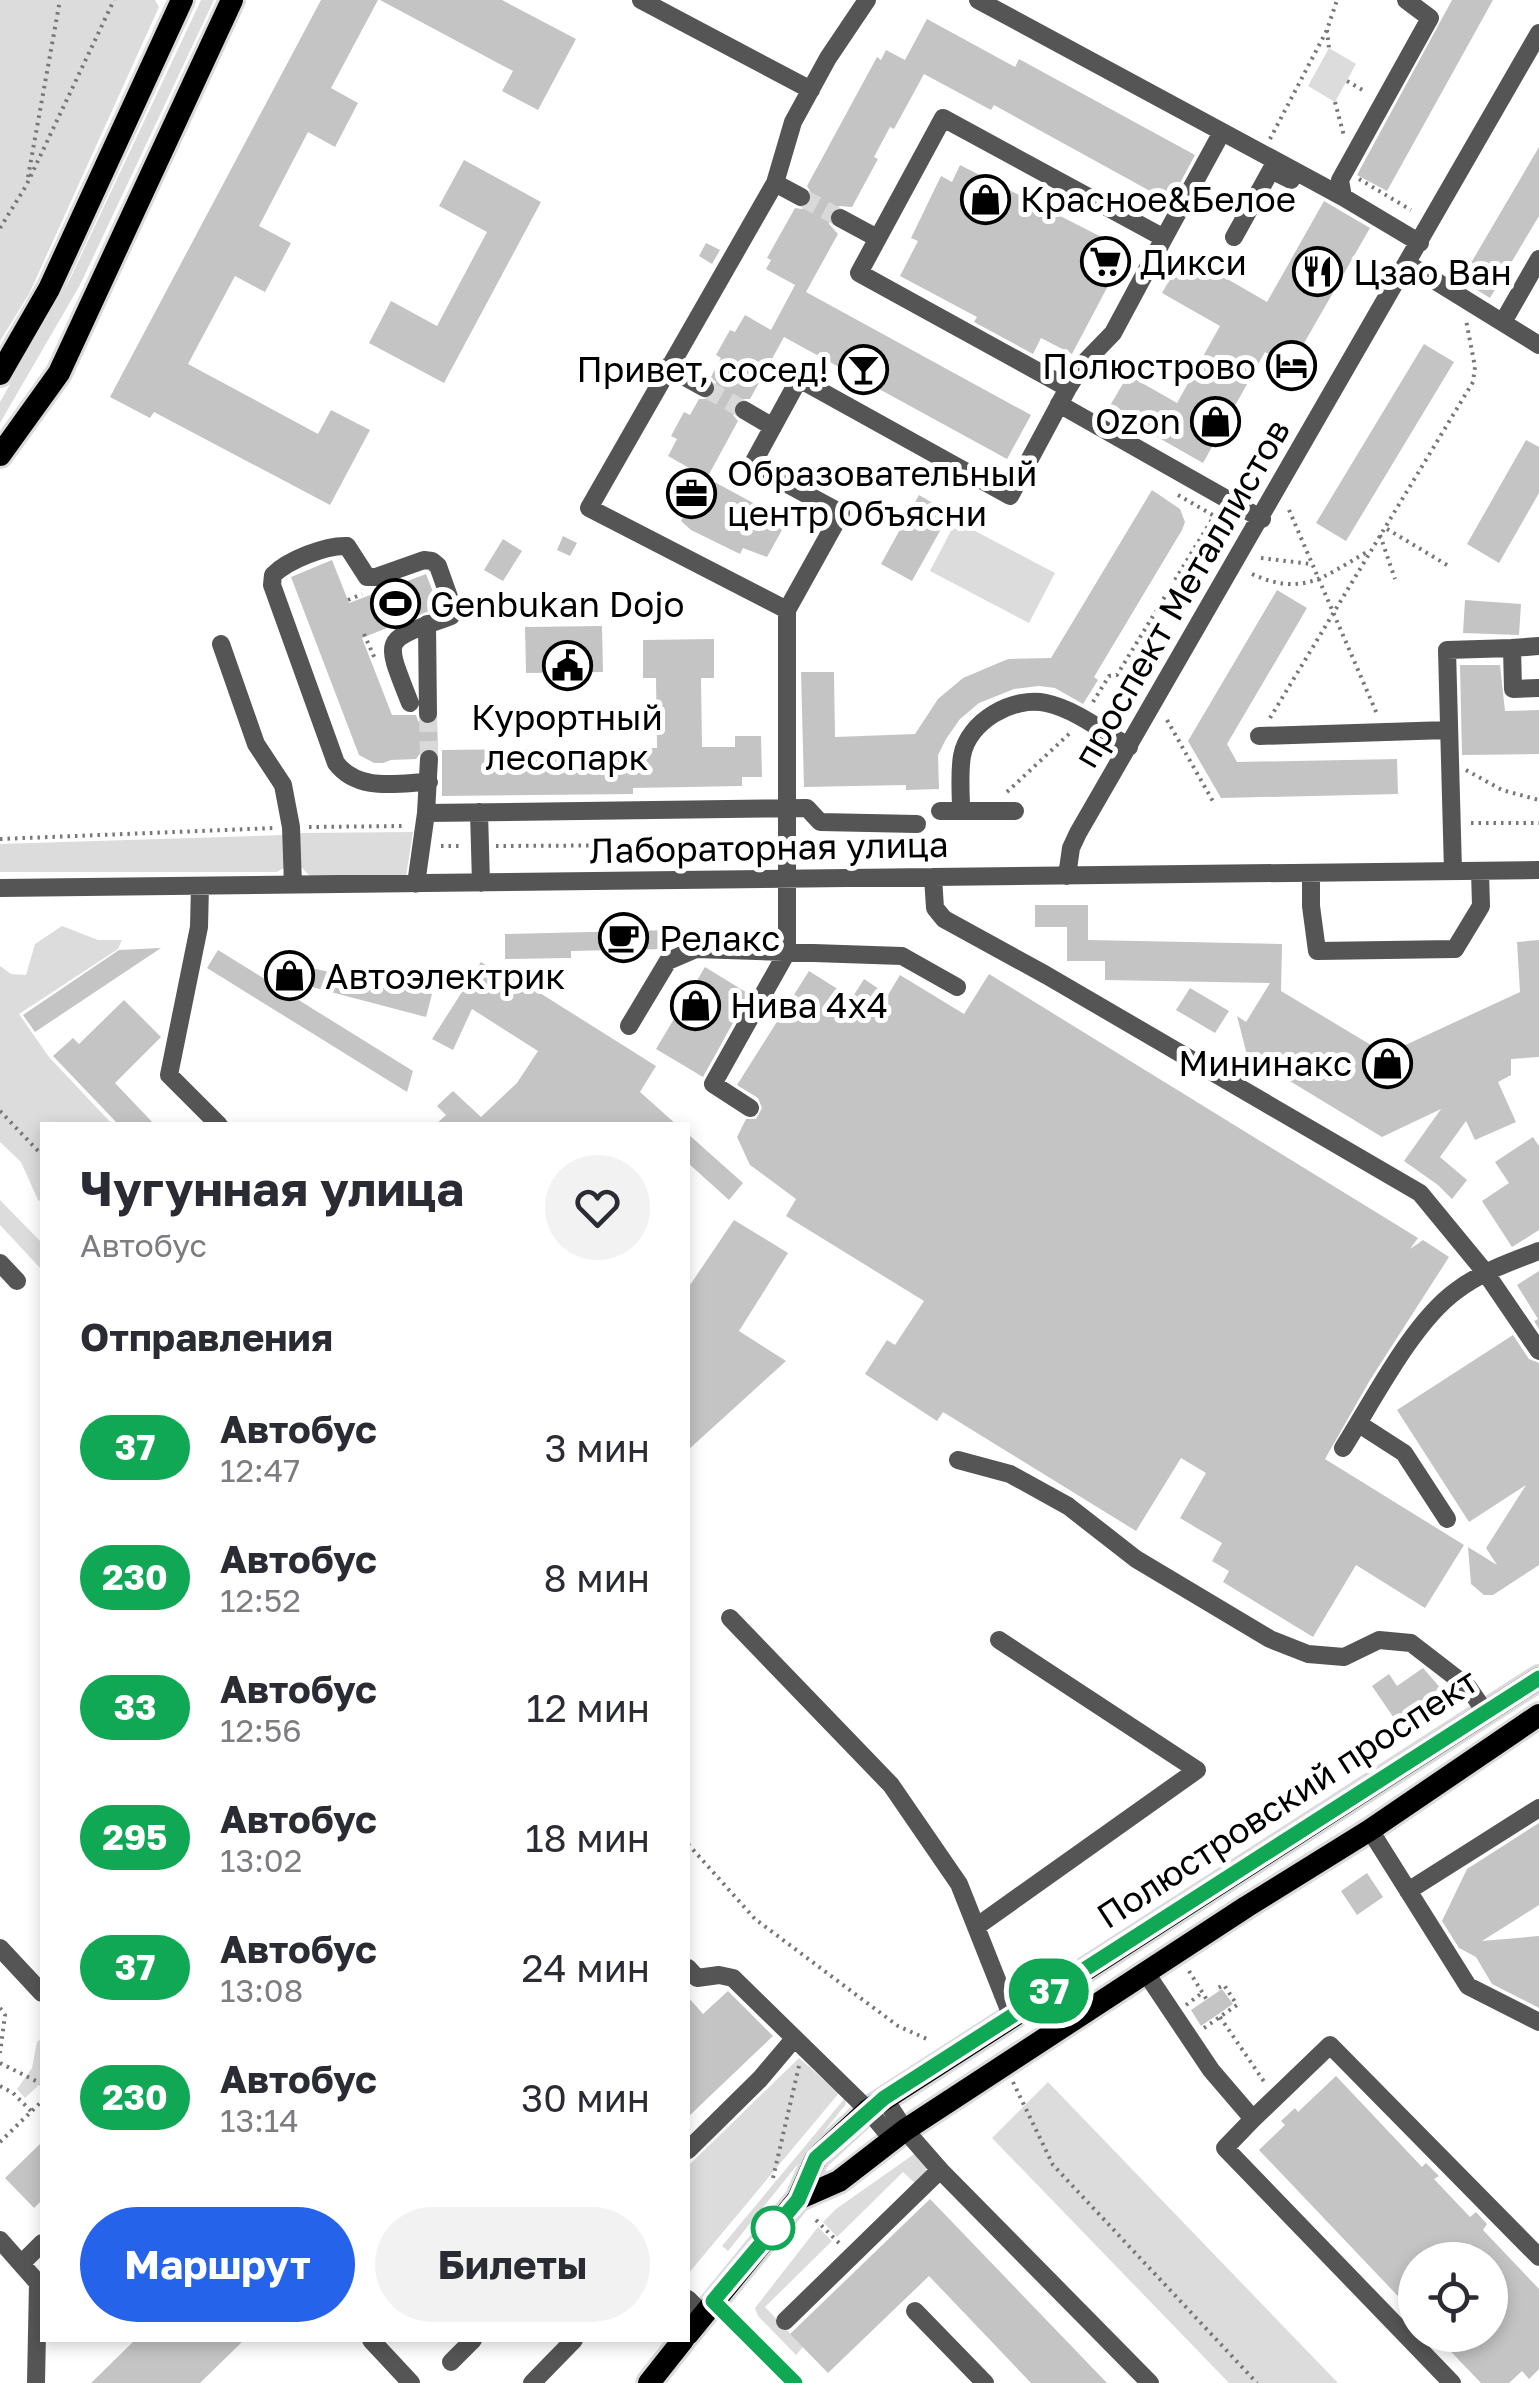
<!DOCTYPE html>
<html lang="ru">
<head>
<meta charset="utf-8">
<style>
  :root { --surface:#fff; --page:#f2f2f3; --text:#2b2b33; --muted:#7c7c81; --accent:#2563eb }
  body { margin:0; font-family:"Golos Text",sans-serif; background:var(--page); color:var(--text); height:100vh; display:flex; flex-direction:column; font-size:38px; white-space:nowrap }
  * { box-sizing:border-box; margin:0 }
  p { font-size:32px; color:var(--muted) }
  .icon { flex:none; width:55px; height:55px; fill:none; stroke:currentColor; stroke-width:2; stroke-linecap:round; stroke-linejoin:round }
  .map { position:relative; flex:1; overflow:hidden }
  .details { position:absolute; left:40px; top:1122px; width:650px; height:1220px; display:flex; flex-direction:column; background:var(--surface); border-radius:0px; box-shadow:0 5px 15px #0003 }
  .details>* { flex:none }
  .badge { padding:0 20px; border-radius:32px; font-size:35px; line-height:65px }
  .buttons { position:absolute; left:1398px; top:2242px; display:grid; gap:20px }
  .buttons a { display:grid; place-items:center; width:110px; height:110px; border-radius:50%; background:var(--surface); box-shadow:0 5px 15px #0003; font-size:50px }
  .map>.badge { position:absolute; translate:-50% -50%; box-shadow:0 0 0 5px #fff }
  h2 { padding:0 40px; font-size:38px; line-height:90px }
  .round { display:grid; place-items:center; flex:none; width:105px; height:105px; border-radius:52px; background:var(--page) }
  .head { display:flex; align-items:center; justify-content:space-between; height:170px; padding:0 40px }
  h1 { font-size:48px; font-weight:700; line-height:75px }
  .primary-button { display:flex; gap:20px; margin-top:auto; padding:20px 40px }
  .primary-button a { flex:1; height:115px; border-radius:60px; background:var(--accent); color:#fff; font-size:40px; font-weight:700; line-height:115px; text-align:center }
  .primary-button a+a { background:var(--page); color:var(--text) }
  ul { padding:0; list-style:none }
  li { display:flex; align-items:center; gap:30px; height:130px; padding:0 40px }
  li div { flex:1 }
  li b { display:block; font-size:38px }
  li em { font-style:normal }
  li .badge { min-width:110px; font-weight:700; text-align:center }
  .map>svg:first-child { display:block }
</style>
</head>
<body>
<div class="map">
<svg width="1539" height="2383" viewBox="0 0 1539 2383">
  <rect width="100%" height="100%" fill="#fff"/>
  <path fill="#dcdcdc" d="M0 0H155L159 7 29 294 0 341Z
    M201 0H214L80 285 0 423V402L70 279Z
    M1329 48 1356 64 1335 102 1308 86Z
    M956 521 1055 573 1029 623 930 571Z
    M413 832 406 876H310L300 866 299 833Z
    M284 835 287 866 277 872H0V844Z
    M62 926 98 940H122L118 949 19 1014 49 1057 113 1125H42V1202L38 1200 21 1162 0 1142V966L11 974 26 975 35 944Z
    M0 1200 42 1243V1270L0 1225Z
    M42 2038V2082L25 2098 17 2089 32 2068 37 2042Z
    M799 2058 839 2093 688 2274V2166Z
    M1048 2082 1338 2383H1229L992 2138Z
    M845 2098 846 2104 728 2251 722 2246Z
    M917 2152 929 2165 918 2186 903 2172 837 2237 823 2222 836 2209Z
    M818 2227 832 2241 765 2307 803 2347 796 2355 758 2316 755 2308Z"/>
  <path fill="#c4c4c4" d="M321 0H378L331 88 358 103 335 147 308 132 259 226 291 243 265 292 235 276 188 364 318 434 331 410 370 430 330 505 154 412 150 418 110 397Z
    M380 0H502L576 39 538 110 502 91 513 71Z
    M1452 0H1493L1387 191 1357 175Z
    M927 19 1015 67 1019 59 1195 155 1170 202 994 105 991 110 924 74 894 129 890 127 874 157 878 159 852 207 839 206 829 213V224L838 234 806 292 1031 415 1007 459 784 337 750 399H739L733 405V415L738 421 707 478 787 521 767 557 743 548 740 554 691 530 681 521 684 516 670 508 691 469 668 456 677 439 671 436 684 412 690 415 699 399H711L716 393V382L711 377 721 358 716 355 730 330 735 332 745 315 771 330 795 285 766 269 771 260 767 258 795 208 802 209 811 204 813 196 807 186 877 57 881 60 886 50 905 60Z
    M1539 147V216L1490 298 1461 280Z
    M464 160 541 202 444 383 369 343 391 301 437 326 487 232 439 206Z
    M960 165 1127 250 1072 354 1041 338 1033 354 974 322 977 317 900 276 918 241 911 238 941 176 952 182Z
    M1324 201 1370 228 1291 366 1265 352 1203 463 1108 409 1128 375 1177 403 1220 326 1162 293 1184 254 1267 302Z
    M706 243 720 250 712 264 699 256Z
    M1424 344 1454 362 1346 541 1316 523Z
    M1526 440 1539 447V493L1499 563 1467 544Z
    M1152 490 1180 509 1185 522 1182 530 1094 677 1098 680 1083 704 1055 688 1039 686 1014 689 979 703 960 719 946 739 938 755 939 789 906 790V785L804 787 801 672H834L835 737 915 734 938 699 963 678 1008 659 1051 658Z
    M919 495 950 513 912 581 881 564Z
    M563 536 577 543 570 556 557 550Z
    M503 539 522 551 503 581 484 570Z
    M332 560 349 603 426 574 439 607 362 638 392 715H416L418 721 427 726 437 722 438 750 424 748 416 759 391 760 383 763H374L359 755 291 577Z
    M1277 590 1307 608 1227 744 1237 762 1397 759 1398 794 1221 798 1188 741Z
    M1465 600 1521 604 1519 635 1463 633Z
    M602 626 603 672 526 673 525 627Z
    M714 639V678H701L702 747H735V736H761L762 777H742V786L633 788V794L442 796V750L657 748 656 678H643V640Z
    M1460 665H1500L1505 711 1539 710V754L1462 755Z
    M1035 905H1088V940L1282 944 1281 991 1386 1054 1520 992 1517 942 1539 940V1057L1511 1059V1075L1498 1082 1516 1122 1475 1140 1466 1121 1440 1157 1467 1180 1452 1199 1438 1185 1404 1161 1441 1109 1382 1137 1247 1055 1237 1016 1246 1022 1270 983 1105 980V961H1067V927H1035Z
    M672 930V946L665 949 571 951V958L505 959V934Z
    M161 948 35 1032 23 1015 119 950Z
    M218 950 413 1071 407 1092 207 968Z
    M481 962 506 978 505 971 656 1066 640 1092 677 1125H435L446 1115 437 1106 453 1091 481 1117 517 1083 538 1051 472 1009 453 1050 432 1039Z
    M288 963 432 994 426 1017 285 980Z
    M705 967 749 994 703 1077 656 1049Z
    M809 971 852 998 864 979 888 995 900 975 964 1014 989 974 1418 1238 1410 1249 1423 1240 1449 1257 1370 1380 1325 1459 1464 1545 1425 1608 1356 1565 1313 1637 1223 1582 1229 1571 1212 1561 1222 1543 1180 1518 1206 1473 1181 1458 1136 1531 943 1412 937 1421 865 1374 887 1340 895 1345 924 1301 786 1216 796 1199 750 1165 737 1137 746 1119H756L762 1108 758 1098 737 1085Z
    M1190 988 1229 1011 1215 1033 1176 1010Z
    M124 1000 161 1037 115 1083 155 1125H119L53 1056 73 1038 79 1044Z
    M688 1134 743 1183 729 1200 688 1163Z
    M1533 1137 1539 1146V1230L1512 1247 1482 1201 1509 1183 1495 1162Z
    M734 1220 788 1253 739 1331 786 1361 688 1450V1288Z
    M1539 1271V1329L1534 1321 1538 1319 1517 1285Z
    M1513 1335 1529 1359 1539 1363V1565L1493 1595H1484L1471 1584 1468 1547 1497 1565 1486 1548 1526 1485 1469 1522 1397 1410Z
    M1423 1668 1444 1692 1398 1724 1372 1686 1389 1674 1397 1686Z
    M1539 1823V1905L1482 1941 1539 1936V2008L1492 1984 1476 1957 1459 1948 1442 1921 1467 1869Z
    M1367 1873 1383 1897 1357 1915 1341 1891Z
    M1222 1989 1233 2004 1201 2026 1191 2010Z
    M728 1991 773 2036 688 2117V1997L703 2014Z
    M1336 2076 1422 2167 1426 2163 1439 2176 1434 2179 1470 2217 1476 2212 1487 2224 1483 2230 1539 2289V2369L1529 2379 1522 2371 1509 2383H1481L1435 2335H1490V2260H1415V2314L1259 2150 1285 2125 1281 2121 1295 2108 1298 2112Z
    M42 2142V2200L34 2208 5 2178Z
    M930 2199 1107 2383H1031L929 2276 828 2373 790 2334Z
    M135 2340H244L200 2383H91Z"/>
  <g fill="none" stroke-linecap="round" stroke-linejoin="round">
    <path stroke="#d9d9d9" stroke-width="18" stroke-dasharray="18 9" stroke-linecap="butt" d="M801 197 840 218
      M705 388 744 410
      M428 714 429 759"/>
    <defs>
      <path id="major" d="M0 374 49 289 182 0
        M0 455 59 373 232 0
        M798 2199 839 2181 905 2130 1246 1907 1370 1830 1539 1715
        M688 2334 798 2199 816 2158 868 2110 1539 1678
        M649 2383 683 2340"/>
    </defs>
    <use href="#major" stroke="#dbdbdb" stroke-width="28"/>
    <path stroke="#777" stroke-width="4" stroke-dasharray="2.5 5" stroke-linecap="butt" d="M1327 30 1329 48
      M1347 81 1366 92
      M1335 102 1344 136
      M1270 139 1327 30 1337 0
      M28 177 60 0
      M1359 179 1411 210
      M0 228 26 186 114 0
      M1178 495 1230 525
      M1289 510 1377 714
      M1387 529 1447 565
      M1380 535 1395 579
      M1261 558 1311 564
      M1252 574C1303 597 1323 577 1367 552
      M348 600 362 594
      M364 634 376 661
      M1093 702 1109 676 1117 675 1214 516
      M1270 718 1473 382 1475 367 1466 320
      M1167 720 1215 805
      M1466 770 1502 790 1539 800
      M1007 792 1070 733
      M1471 823H1539
      M309 827 405 826
      M0 839 275 828
      M441 846H461
      M496 846 692 845 744 859
      M0 1111 42 1155
      M688 1844 755 1919 898 2026 927 2039
      M1189 1971 1207 2000
      M1186 2005 1202 1993
      M0 2008 5 2015 0 2053
      M1220 2017 1265 2083
      M1204 2028 1237 2005 1224 1985 1218 1988
      M0 2063 42 2084
      M1013 2082 1053 2165 1257 2383
      M0 2086 13 2093 31 2111
      M0 2142 42 2101
      M773 2178 799 2066
      M816 2220 841 2245"/>
    <path stroke="#555" stroke-width="18" d="M641 0 811 90
      M978 0 1343 197
      M1406 0 1430 18 1340 180 1343 197 1420 243
      M775 183 801 197
      M840 218 877 238
      M1234 237 1271 170 1291 180
      M1408 264 1539 345
      M1503 322 1539 259
      M667 367 705 388
      M1068 388 1083 364 1113 333 1164 238
      M1059 404 1262 519
      M744 410 773 427
      M787 610 841 513 752 465 799 379 1010 496 1068 388 859 273 943 118 1164 238 1222 132
      M427 624 428 714
      M221 644 256 744 283 785 291 827 293 885
      M1512 648 1539 646
      M410 703C383 634 382 642 451 616L454 611 438 566 432 561 424 560 376 577H367L347 546C326 545 288 560 273 575L272 585 336 763C358 792 397 783 429 782
      M1259 736 1448 730
      M940 811H1015
      M961 811C961 793 959 774 962 756 968 721 1013 696 1046 703 1075 709 1104 732 1129 747
      M479 812 481 883
      M426 813 807 808 820 822 917 824
      M1453 871 1447 650 1512 648 1513 689 1539 688
      M1311 873V906L1317 951 1455 949 1481 906 1480 871
      M1067 876 1071 848 1078 833 1539 33
      M933 877 935 908 944 919 1046 975 1420 1193 1485 1272 1539 1351
      M416 884 426 813 429 759
      M200 886 199 927 169 1075 219 1125
      M0 888 1539 870
      M629 1026 668 961 696 949 902 956 957 987
      M750 1108 713 1084 787 952V610L589 508 775 183 793 122 828 58 867 0
      M0 1263 17 1281
      M1359 1424 1404 1453 1447 1519
      M1343 1448C1373 1401 1412 1323 1456 1291 1481 1272 1510 1262 1539 1251
      M958 1460 1010 1474 1068 1506 1136 1559 1270 1639 1308 1654 1344 1657 1379 1640 1411 1643 1468 1687 1486 1713
      M730 1618 891 1785 959 1884 1011 2015
      M1370 1830 1468 1986 1539 2022
      M1408 1891 1539 1808
      M976 1927 1197 1770 999 1640
      M0 1948 42 1993
      M688 1968 697 1978 719 1975 733 1978 868 2110 893 2140
      M1146 1973 1211 2070 1253 2119 1225 2148 1452 2383
      M884 2098 905 2130 940 2170 1150 2383
      M1253 2119 1330 2045 1539 2257
      M688 2150 760 2079 793 2040
      M0 2240 38 2283 36 2383
      M22 2263 42 2243
      M688 2299 703 2314
      M713 2301 795 2383
      M915 2311 985 2383
      M785 2321 940 2170
      M371 2340 411 2383
      M451 2362 473 2340
      M532 2383 574 2340"/>
    <use href="#major" stroke="#000" stroke-width="22"/>
  </g>
  <g fill="none" stroke-linecap="round" stroke-linejoin="round">
    <defs>
      <path id="line" d="M795 2383 713 2301 798 2200 816 2158 884 2098 1539 1678"/>
    </defs>
    <use href="#line" stroke="#fff" stroke-width="22"/>
    <use href="#line" stroke="#10a855" stroke-width="15"/>
  </g>
  <defs>
    <symbol id="shop-ring" viewBox="-11 -11 22 22"><circle r="9.5" fill="#fff" stroke="#000" stroke-width="1.5"/><path d="M-5-2.5h2.3a2.7 3.5 0 0 1 5.4 0H5L5.5 6h-11ZM-1.5-2.5h3a1.5 2.3 0 0 0-3 0Z" fill="#000"/></symbol>
    <symbol id="supermarket-ring" viewBox="-11 -11 22 22"><circle r="9.5" fill="#fff" stroke="#000" stroke-width="1.5"/><path d="M-6-5.5h2.5l.6 2H6L4.5 2H-2.5L-4.4-4H-6ZM-1.5 3.2a1.3 1.3 0 1 0 .1 0ZM3 3.2a1.3 1.3 0 1 0 .1 0Z" fill="#000"/></symbol>
    <symbol id="restaurant-ring" viewBox="-11 -11 22 22"><circle r="9.5" fill="#fff" stroke="#000" stroke-width="1.5"/><path d="M-5-6h1v4h1v-4h1v4h1v-4h1v5L-1.5 .5V6h-2V.5L-5-1ZM5-6V6H3V1.5H1.5Q1.5-4 5-6Z" fill="#000"/></symbol>
    <symbol id="hotel-ring" viewBox="-11 -11 22 22"><circle r="9.5" fill="#fff" stroke="#000" stroke-width="1.5"/><path d="M-6-4.5h1.5V1H6V5H4.5V3h-9V5H-6ZM-4 0a1.8 1.8 0 1 1 3.6 0ZM.5 0V-2.5h3Q6-2.5 6 0Z" fill="#000"/></symbol>
    <symbol id="bar-ring" viewBox="-11 -11 22 22"><circle r="9.5" fill="#fff" stroke="#000" stroke-width="1.5"/><path d="M-6-5H6L.8 .8V4.5H3.5V6h-7V4.5H-.8V.8Z" fill="#000"/></symbol>
    <symbol id="office-ring" viewBox="-11 -11 22 22"><circle r="9.5" fill="#fff" stroke="#000" stroke-width="1.5"/><path d="M-6-3h4V-5.5h4V-3h4V5H-6ZM-1-4.5V-3h2v-1.5ZM-6 0V1H6V0Z" fill="#000"/></symbol>
    <symbol id="stadium-ring" viewBox="-11 -11 22 22"><circle r="9.5" fill="#fff" stroke="#000" stroke-width="1.5"/><path d="M0-5a6.5 5 0 1 0 0 10a6.5 5 0 1 0 0-10ZM-3.5-1.8h7v3.6h-7Z" fill="#000"/></symbol>
    <symbol id="civic-ring" viewBox="-11 -11 22 22"><circle r="9.5" fill="#fff" stroke="#000" stroke-width="1.5"/><path d="M-.6-6.5H3V-4.5H.6V-3L4-1V1h2V6H-6V1h2V-1L-.6-3ZM-1.2 2.5V6h2.4V2.5Z" fill="#000"/></symbol>
    <symbol id="cafe-ring" viewBox="-11 -11 22 22"><circle r="9.5" fill="#fff" stroke="#000" stroke-width="1.5"/><path d="M-5.5-4.5H6V0H3Q3 3.5 0 3.5H-2.5Q-5.5 3.5-5.5 0ZM3-3.2v2h1.7v-2ZM-6 4.5H4V6H-6Z" fill="#000"/></symbol>
  </defs>
  <g fill-rule="evenodd">
    <use href="#shop-ring" x="958" y="172" width="55" height="55"/>
    <use href="#supermarket-ring" x="1078" y="234" width="55" height="55"/>
    <use href="#restaurant-ring" x="1290" y="244" width="55" height="55"/>
    <use href="#hotel-ring" x="1264" y="338" width="55" height="55"/>
    <use href="#bar-ring" x="836" y="342" width="55" height="55"/>
    <use href="#shop-ring" x="1188" y="394" width="55" height="55"/>
    <use href="#office-ring" x="664" y="466" width="55" height="55"/>
    <use href="#stadium-ring" x="368" y="576" width="55" height="55"/>
    <use href="#civic-ring" x="540" y="638" width="55" height="55"/>
    <use href="#cafe-ring" x="596" y="910" width="55" height="55"/>
    <use href="#shop-ring" x="262" y="948" width="55" height="55"/>
    <use href="#shop-ring" x="668" y="978" width="55" height="55"/>
    <use href="#shop-ring" x="1360" y="1036" width="55" height="55"/>
  </g>
  <circle fill="#fff" stroke="#10a855" stroke-width="5" cx="773" cy="2228" r="20"/>
  <g text-anchor="middle" dominant-baseline="central" stroke-width="10" stroke-linejoin="round" paint-order="stroke">
    <g font-size="35" fill="#000" stroke="#fff" text-anchor="start">
      <text x="1020" y="199">Красное&amp;Белое</text>
      <text x="1140" y="262">Дикси</text>
      <text x="1353" y="272">Цзао Ван</text>
      <text x="1256" y="366" text-anchor="end">Полюстрово</text>
      <text x="829" y="369" text-anchor="end">Привет, сосед!</text>
      <text x="1181" y="421" text-anchor="end">Ozon</text>
      <text x="727" y="473">Образовательный<tspan x="727" dy="40">центр Объясни</tspan></text>
      <text x="430" y="604">Genbukan Dojo</text>
      <text x="567" y="717" text-anchor="middle">Курортный<tspan x="567" dy="40">лесопарк</tspan></text>
      <text x="659" y="938">Релакс</text>
      <text x="325" y="976">Автоэлектрик</text>
      <text x="730" y="1005">Нива 4х4</text>
      <text x="1352" y="1063" text-anchor="end">Мининакс</text>
    </g>
    <g font-size="35" fill="#000" stroke="#fff">
      <text transform="translate(1181 593) rotate(-60)">проспект Металлистов</text>
      <text transform="translate(769 847) rotate(-1)">Лабораторная улица</text>
      <text transform="translate(1287 1798) rotate(-33)">Полюстровский проспект</text>
    </g>
  </g>
</svg>
<div class="buttons">
<a><svg class="icon" aria-label="locate" viewBox="0 0 24 24"><circle cx="12" cy="12" r="6"/><path d="M12 2v4M12 18v4M2 12h4M18 12h4"/></svg></a>
</div>
<b class="badge" style="left:1049px;top:1991px;background:#10a855;color:#fff">37</b>
<section class="details">
<div class="head"><div><h1>Чугунная улица</h1><p>Автобус</p></div><a class="round"><svg class="icon" aria-label="heart" viewBox="0 0 24 24"><path d="M12 20l-8-8c-3-5 5-10 8-4 3-6 11-1 8 4z"/></svg></a></div>
<h2>Отправления</h2>
<ul>
<li><span class="badge" style="background:#10a855;color:#fff">37</span><div><b>Автобус</b><p>12:47</p></div><em>3 мин</em></li>
<li><span class="badge" style="background:#10a855;color:#fff">230</span><div><b>Автобус</b><p>12:52</p></div><em>8 мин</em></li>
<li><span class="badge" style="background:#10a855;color:#fff">33</span><div><b>Автобус</b><p>12:56</p></div><em>12 мин</em></li>
<li><span class="badge" style="background:#10a855;color:#fff">295</span><div><b>Автобус</b><p>13:02</p></div><em>18 мин</em></li>
<li><span class="badge" style="background:#10a855;color:#fff">37</span><div><b>Автобус</b><p>13:08</p></div><em>24 мин</em></li>
<li><span class="badge" style="background:#10a855;color:#fff">230</span><div><b>Автобус</b><p>13:14</p></div><em>30 мин</em></li>
</ul>
<div class="primary-button"><a>Маршрут</a><a>Билеты</a></div>
</section>
</div>
</body>
</html>
